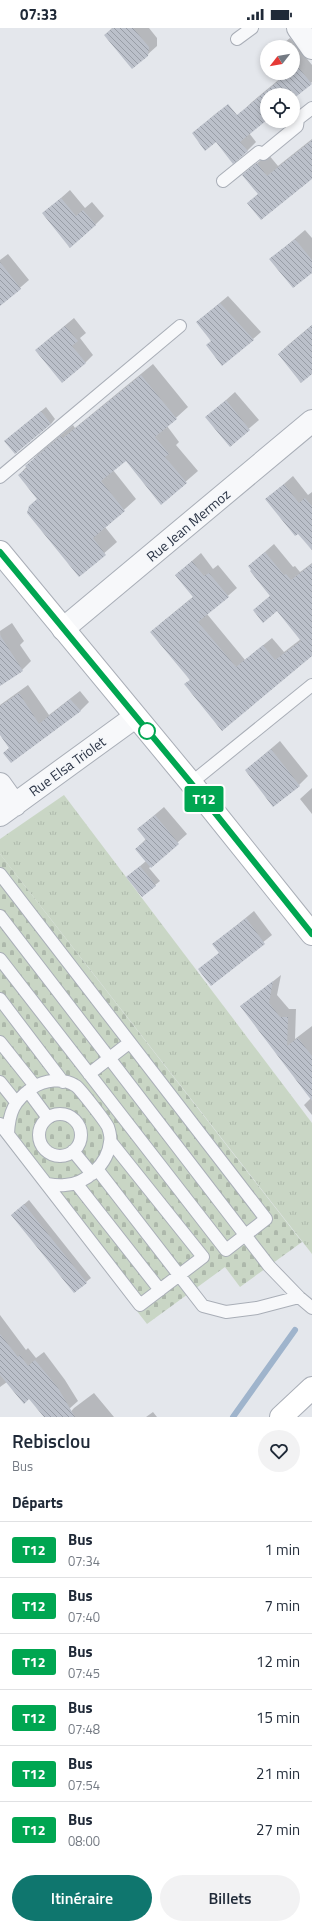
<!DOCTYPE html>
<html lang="fr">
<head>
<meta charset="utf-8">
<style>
  :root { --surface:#fff; --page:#f2f2f3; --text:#1f2937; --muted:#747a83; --line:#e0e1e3; --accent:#0f766e }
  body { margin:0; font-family:"Titillium Web",sans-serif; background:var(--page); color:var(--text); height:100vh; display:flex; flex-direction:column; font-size:15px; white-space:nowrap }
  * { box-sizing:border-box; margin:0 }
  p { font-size:13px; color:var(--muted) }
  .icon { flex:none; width:22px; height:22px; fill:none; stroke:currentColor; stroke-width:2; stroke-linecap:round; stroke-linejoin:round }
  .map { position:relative; height:1389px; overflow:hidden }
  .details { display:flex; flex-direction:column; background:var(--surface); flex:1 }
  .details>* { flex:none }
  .badge { padding:0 8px; border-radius:3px; font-size:14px; line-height:26px }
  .needle { width:26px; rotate:239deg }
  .fabs { position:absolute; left:260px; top:12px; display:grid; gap:8px }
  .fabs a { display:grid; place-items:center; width:40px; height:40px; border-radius:50%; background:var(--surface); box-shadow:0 2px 6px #0003; font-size:20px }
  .map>.badge { position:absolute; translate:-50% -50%; box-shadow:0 0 0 2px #fff }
  h2 { padding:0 12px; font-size:15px; line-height:36px }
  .round { display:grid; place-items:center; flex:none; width:42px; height:42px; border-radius:21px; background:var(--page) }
  .head { display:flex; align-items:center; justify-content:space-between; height:68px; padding:0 12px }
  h1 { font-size:19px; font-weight:600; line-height:30px }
  .cta { display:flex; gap:8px; margin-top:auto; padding:8px 12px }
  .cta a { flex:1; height:46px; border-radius:24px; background:var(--accent); color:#fff; font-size:16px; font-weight:600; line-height:46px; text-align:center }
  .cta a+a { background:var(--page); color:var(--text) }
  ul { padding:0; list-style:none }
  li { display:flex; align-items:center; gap:12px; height:56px; padding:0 12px; border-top:1px solid var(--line) }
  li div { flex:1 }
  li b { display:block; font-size:15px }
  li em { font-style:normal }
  li .badge { min-width:44px; font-weight:700; text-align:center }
  .status { display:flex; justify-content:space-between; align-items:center; height:28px; padding:0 20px; background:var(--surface); direction:ltr }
  .status svg { height:11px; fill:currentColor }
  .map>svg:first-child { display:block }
</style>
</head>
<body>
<div class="status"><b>07:33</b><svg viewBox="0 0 49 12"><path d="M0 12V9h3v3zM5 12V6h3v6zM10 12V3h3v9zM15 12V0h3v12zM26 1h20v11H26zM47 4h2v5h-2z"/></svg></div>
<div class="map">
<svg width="312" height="1389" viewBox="0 0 312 1389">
  <defs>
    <pattern id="grass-tufts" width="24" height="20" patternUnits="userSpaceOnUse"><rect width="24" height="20" fill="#c9d6c5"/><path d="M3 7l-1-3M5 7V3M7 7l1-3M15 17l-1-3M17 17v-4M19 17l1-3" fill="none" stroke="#adb8ab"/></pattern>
    <pattern id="cemetery-stones" width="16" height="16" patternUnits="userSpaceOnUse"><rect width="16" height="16" fill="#c9d6c5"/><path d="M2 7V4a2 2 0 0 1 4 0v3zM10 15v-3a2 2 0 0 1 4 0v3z" fill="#adb8ab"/></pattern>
    <pattern id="building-back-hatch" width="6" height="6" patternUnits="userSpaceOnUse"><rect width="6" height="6" fill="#bbc0ca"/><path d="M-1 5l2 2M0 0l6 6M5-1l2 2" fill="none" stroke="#989da6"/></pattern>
  </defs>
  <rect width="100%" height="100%" fill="#e4e7ec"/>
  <path fill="url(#grass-tufts)" d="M64 767 312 1095V1226L0 826V811Z"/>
  <path fill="url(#cemetery-stones)" d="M0 826 302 1214 240 1259 225 1239 147 1296 0 1107Z"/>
  <path fill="#0003" d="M112 0H149L157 10V18L147 27 105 7Z
    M290 10 312 37V54L293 70V67H267V91L249 105 256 114 247 123 193 105 219 83 229 96 252 74 282 49 279 45H293V19H279Z
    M312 111V141L249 175 259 165 243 147 268 126 278 138Z
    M70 162 85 180 92 174 104 188 95 197 44 185Z
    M305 202 312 210V243L271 231Z
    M8 226 29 252 0 277V232Z
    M228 268 261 304 253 311 197 294Z
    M74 290 86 305 80 310 93 327 85 335 45 314Z
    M312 297V340L279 326 288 317Z
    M153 336 188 379 167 398 179 414 176 417 198 443 161 475 126 432 113 442 136 471 105 499 117 514 79 547 38 470 19 447 38 426 73 397 75 400Z
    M235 364 259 392 230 417 207 389Z
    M46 379 55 391 51 396 10 409Z
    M293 448 308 467 312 464V509L267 471Z
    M274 516 293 539 295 538 300 544 312 535V627L185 657 191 651 160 596 194 568 176 547 201 525 213 541 218 537 237 560 207 586 245 632 272 610 284 624 301 611 277 582H254L271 567 249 538Z
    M12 595 24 613 20 617 31 633 22 642 1 656 0 603Z
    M28 657 49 687 80 663 89 674 80 683 4 725 10 719 0 705V677Z
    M280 713 308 748 299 757 246 742Z
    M312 760V786L300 771Z
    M164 779 187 806 149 840 160 853 155 857 132 845 146 833 136 821 146 811 138 801Z
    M254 883 272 907 211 956 200 942 220 924 214 916Z
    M281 947 277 967 289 981H296L295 1011 312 998V1087L304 1077 311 1070 242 978Z
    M29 1172 91 1250 86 1254 12 1187Z
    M0 1287 26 1322 28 1320 36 1330 44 1324 65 1352 78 1373 60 1389H45L30 1370 7 1354 0 1359Z
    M94 1365 114 1389H66L74 1380Z
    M153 1384 157 1389H146Z"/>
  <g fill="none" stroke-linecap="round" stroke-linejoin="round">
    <path stroke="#9fb4cc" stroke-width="6" d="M233 1389 295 1302"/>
  </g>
  <path fill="url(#building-back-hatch)" d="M113 0H133L149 19 148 28 132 41 104 7Z
    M293 33 312 56 293 71V67H267V92L240 114 248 123 233 136 216 114 205 123 192 105 228 76 237 87 282 50 277 45H293Z
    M312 112V151L261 192 247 175 258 166 242 147 257 135 267 148Z
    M61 170 76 188 83 182 96 197 70 220 42 185Z
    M295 211 312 232V245L293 260 269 231Z
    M0 234 21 261 0 278Z
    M220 275 254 312 222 338 206 317 211 313 196 294Z
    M312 297V346L301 355 278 326Z
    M65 298 78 313 72 318 86 335 62 355 35 322Z
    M141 347 177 391 155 409 169 426 165 429 187 455 161 477 126 433 101 453 125 483 93 510 106 527 79 549 27 485 29 478 37 471 18 447 27 440 25 438 61 408 63 410Z
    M226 372 250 402 230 419 205 389Z
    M41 383 51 396 15 426 4 413Z
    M284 456 299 475 305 470 312 478V522L298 506 295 508 265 471Z
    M265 524 284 547 286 546 291 552 312 536V628L222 703 184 656 190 652 150 604 193 569 175 547 192 533 204 548 209 545 229 569 198 594 236 639 263 617 275 632 301 613 277 583 263 595 253 582 270 568 250 543 251 542 248 538Z
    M0 607 23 643 0 658Z
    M19 665 39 696 70 671 81 683 11 735 3 725 9 720 0 707V678Z
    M271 721 300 758 273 779 245 742Z
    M155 787 179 816 151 840 135 821 146 812 137 801Z
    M140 838 156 858 142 869 126 849Z
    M246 890 265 916 211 958 198 941 219 925 212 916Z
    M273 953 269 975 280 989H288L287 1018 298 1010 312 1028V1073L240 978Z
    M24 1176 87 1255 74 1265 11 1187Z
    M0 1306 18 1329 20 1327 28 1338 35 1332 58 1360 75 1389H44L29 1371 24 1376 0 1347Z"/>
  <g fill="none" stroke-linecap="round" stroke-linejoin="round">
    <defs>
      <path id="lane" d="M237 11 252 0
        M223 153 259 124 263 126 297 98 298 91 312 80
        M0 449 180 298
        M191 755 312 657
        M0 846 266 1191 226 1222 0 931
        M0 888 269 1238 299 1269 257 1280 226 1284 203 1278 97 1141
        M0 971 63 1054
        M0 1014 35 1058
        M89 1046 129 1015
        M0 1054 16 1074
        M28 1063 48 1090
        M39 1107a21 21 0 1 1 42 0a21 21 0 1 1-42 0Z
        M0 1096 140 1277 203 1229 111 1114
        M8 1106C9 1084 14 1073 32 1060 44 1052 63 1049 76 1058 81 1062 105 1093 108 1099 109 1102 111 1110 110 1114 108 1136 86 1156 65 1157 59 1158 53 1157 47 1156
        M73 1123 92 1146
        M76 1155 160 1262
        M299 1269 312 1280"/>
      <path id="street" d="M298 0 312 20
        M63 601 312 393
        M0 756 15 777
        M0 787 135 689"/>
      <path id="secondary" d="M0 524 191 755 312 906
        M281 1389 312 1360"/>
    </defs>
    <use href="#lane" stroke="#a9aeb7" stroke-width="14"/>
    <use href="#street" stroke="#a9aeb7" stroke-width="24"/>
    <use href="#secondary" stroke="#a9aeb7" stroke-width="24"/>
    <use href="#lane" stroke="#f7f8fa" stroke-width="12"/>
    <use href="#street" stroke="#f7f8fa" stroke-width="22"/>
    <use href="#secondary" stroke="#fff" stroke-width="22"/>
  </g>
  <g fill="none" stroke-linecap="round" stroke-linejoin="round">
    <defs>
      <path id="line" d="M0 524 191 755 312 906"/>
    </defs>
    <use href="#line" stroke="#fff" stroke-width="9"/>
    <use href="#line" stroke="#00a651" stroke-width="6"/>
  </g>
  <circle fill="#fff" stroke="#00a651" stroke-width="2" cx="147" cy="703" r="8"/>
  <g text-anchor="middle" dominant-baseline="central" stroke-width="3" stroke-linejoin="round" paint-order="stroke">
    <g font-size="14" fill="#2b3445" stroke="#f4f6f9">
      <text transform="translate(188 497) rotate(-40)">Rue Jean Mermoz</text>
      <text transform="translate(67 738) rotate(-36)">Rue Elsa Triolet</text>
    </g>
  </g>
</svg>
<div class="fabs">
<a><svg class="needle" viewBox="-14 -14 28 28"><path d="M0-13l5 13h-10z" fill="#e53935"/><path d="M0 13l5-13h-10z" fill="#747a83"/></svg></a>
<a><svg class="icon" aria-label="locate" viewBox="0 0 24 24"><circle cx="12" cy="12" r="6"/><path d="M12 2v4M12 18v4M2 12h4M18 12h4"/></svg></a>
</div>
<b class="badge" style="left:204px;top:771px;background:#00a651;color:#fff">T12</b>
</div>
<section class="details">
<div class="head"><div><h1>Rebisclou</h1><p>Bus</p></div><a class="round"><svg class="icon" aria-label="heart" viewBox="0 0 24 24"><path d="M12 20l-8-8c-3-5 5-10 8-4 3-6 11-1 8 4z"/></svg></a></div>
<h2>Départs</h2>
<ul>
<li><span class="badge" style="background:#00a651;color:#fff">T12</span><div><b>Bus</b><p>07:34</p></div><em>1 min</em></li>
<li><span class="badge" style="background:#00a651;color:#fff">T12</span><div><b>Bus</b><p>07:40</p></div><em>7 min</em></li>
<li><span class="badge" style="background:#00a651;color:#fff">T12</span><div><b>Bus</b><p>07:45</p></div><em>12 min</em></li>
<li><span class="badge" style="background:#00a651;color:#fff">T12</span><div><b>Bus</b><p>07:48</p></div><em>15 min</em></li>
<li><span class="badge" style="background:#00a651;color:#fff">T12</span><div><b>Bus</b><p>07:54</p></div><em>21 min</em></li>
<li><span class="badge" style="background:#00a651;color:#fff">T12</span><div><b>Bus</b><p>08:00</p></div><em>27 min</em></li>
</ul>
<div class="cta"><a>Itinéraire</a><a>Billets</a></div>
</section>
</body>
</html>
